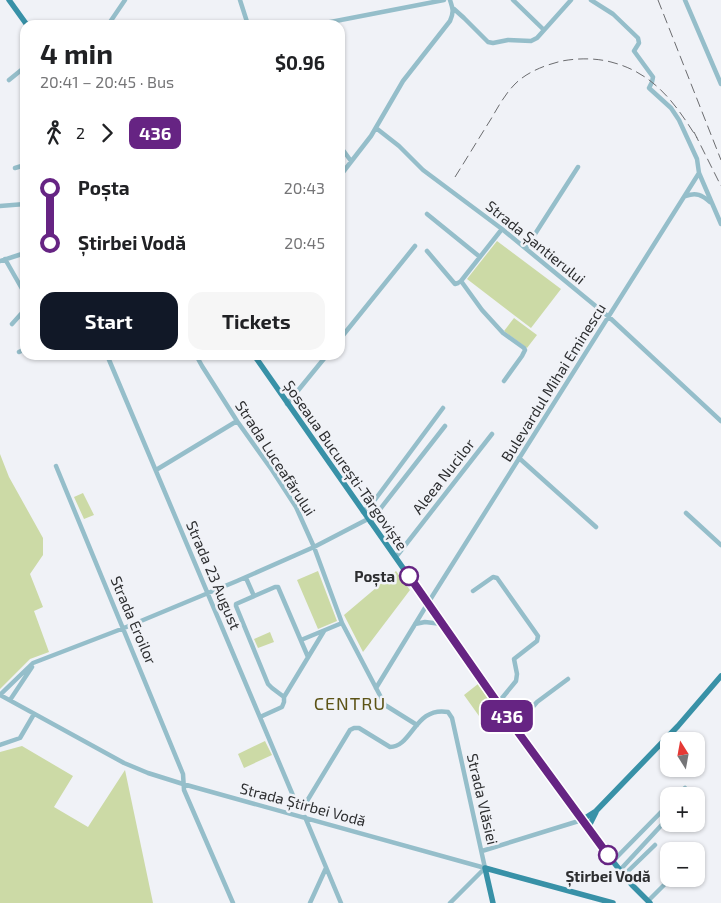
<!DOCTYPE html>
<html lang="en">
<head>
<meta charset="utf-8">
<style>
  :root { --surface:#fff; --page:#f6f6f6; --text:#202124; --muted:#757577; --accent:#111827 }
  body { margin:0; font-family:"Exo 2",sans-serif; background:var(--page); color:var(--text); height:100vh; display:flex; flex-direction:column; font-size:19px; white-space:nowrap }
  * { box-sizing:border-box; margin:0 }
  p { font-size:16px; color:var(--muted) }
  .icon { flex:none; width:28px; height:28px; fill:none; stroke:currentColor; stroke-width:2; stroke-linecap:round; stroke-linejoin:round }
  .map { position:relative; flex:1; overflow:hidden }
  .sheet { position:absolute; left:20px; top:20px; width:325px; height:340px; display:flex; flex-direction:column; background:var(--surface); border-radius:15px; box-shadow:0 1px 4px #0004 }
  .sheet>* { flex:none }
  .badge { padding:0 10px; border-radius:8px; font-size:18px; line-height:32px }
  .needle { width:32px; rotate:349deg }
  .controls { position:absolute; left:660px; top:732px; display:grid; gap:10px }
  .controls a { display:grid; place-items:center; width:45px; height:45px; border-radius:10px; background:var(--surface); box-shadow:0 1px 4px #0004; font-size:25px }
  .map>.badge { position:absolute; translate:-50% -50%; box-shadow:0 0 0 2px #fff }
  .legs { display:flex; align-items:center; gap:8px; height:55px; padding:0 20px; font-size:16px }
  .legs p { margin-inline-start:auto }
  .head { display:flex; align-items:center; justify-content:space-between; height:85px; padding:0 20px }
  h1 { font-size:28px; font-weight:700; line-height:38px }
  .primary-button { display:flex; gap:10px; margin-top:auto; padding:10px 20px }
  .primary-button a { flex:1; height:58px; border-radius:15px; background:var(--accent); color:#fff; font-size:20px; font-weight:700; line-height:58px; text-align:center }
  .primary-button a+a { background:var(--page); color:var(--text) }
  ul { padding:0 20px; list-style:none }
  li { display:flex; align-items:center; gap:18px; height:55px; font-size:19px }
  li i { display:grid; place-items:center; width:8px; height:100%; margin:0 6px; background:currentColor }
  li i::after { content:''; width:12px; height:12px; margin:-6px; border:4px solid; border-radius:50%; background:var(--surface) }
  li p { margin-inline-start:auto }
  li:first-child i { background:linear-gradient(#0000 50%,currentColor 0) }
  li:last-child i { background:linear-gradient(currentColor 50%,#0000 0) }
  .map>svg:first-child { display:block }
</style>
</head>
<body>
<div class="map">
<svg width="721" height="903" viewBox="0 0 721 903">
  <rect width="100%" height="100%" fill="#f0f2f7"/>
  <path fill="#ccdaa6" d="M497 241 561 289 531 328 467 279Z
    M514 318 537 335 527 348 504 331Z
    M0 454 9 477 43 538V555L30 574 43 607 34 611 49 652 30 659 0 689Z
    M83 493 94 515 84 519 74 497Z
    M318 571 337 621 318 629 297 580Z
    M396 571 410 590 363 652 344 615Z
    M270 632 274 642 258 648 254 639Z
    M478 684 498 713 486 719 483 715 479 716 464 695Z
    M265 741 272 755 244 768 238 754Z
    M22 746 73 776 54 807 88 827 125 770 153 903H0V752Z"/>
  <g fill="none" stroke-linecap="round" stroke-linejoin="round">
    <path stroke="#95beca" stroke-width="4.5" d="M240 0 248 25
      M513 0 544 30
      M591 0 613 14 638 38 639 43 634 51 653 77 652 82 649 88 671 108 679 120 697 159 699 173 721 224
      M685 0 721 84
      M454 9 464 18 488 42 493 43 508 40 531 41 537 38 571 0
      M108 25 125 0
      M315 25 444 0
      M9 80 25 67
      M376 128 399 146 423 170 502 229 609 317 721 421
      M340 146 351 161
      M15 168 25 165
      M340 176 371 136 403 81 450 21C454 12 453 9 450 0
      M686 196C696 192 702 195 710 202
      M0 206 25 204
      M427 214 480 257
      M526 248 578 167
      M427 251 455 284 458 283 461 281
      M5 259 25 294
      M0 261 25 253
      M461 281 482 310 503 333 524 348 525 350 522 356 504 381
      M461 281 502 229
      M12 324 21 314 25 309
      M340 339 415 246
      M19 352 25 349
      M107 355 297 805
      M196 355 202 366 237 421 272 470 296 507 314 547 342 623 385 705 417 725
      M287 404 327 355
      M519 458 596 527
      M56 466 183 774 184 790 233 903
      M156 470 237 421
      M363 512 374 501 443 408
      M686 513 721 545
      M370 522 445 426
      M396 557 492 434
      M246 578 254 596
      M473 591 493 577 497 578 538 636 537 641 514 659 517 674 516 681 498 703
      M415 624 425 622 442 624
      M301 640 342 623
      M376 688 428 603 699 173
      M0 695 124 763 148 773 183 784 485 868
      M0 695 33 663 124 628 237 581 314 547 368 519
      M284 697 272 688 268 684 236 606V604L275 587H278L308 657
      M10 700 32 667
      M260 717 282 707 284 702V697L324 631
      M515 728 537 702 568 679
      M0 745 20 738 34 714
      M676 796 685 788
      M304 806 350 730 354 728H359L390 747C412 747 415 706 448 712L452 718 485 868
      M305 817 341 903
      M482 851 582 820
      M613 861 669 804
      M620 870 669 817
      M624 875 655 845
      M648 901 670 879
      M310 903 326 868
      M450 903 485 868"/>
    <path stroke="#3891a7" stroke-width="5.5" d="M9 0 27 25
      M254 355 515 728 611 859 632 885 650 903
      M582 820 596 811 678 726 721 676
      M588 828 596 812
      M493 903 485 868 613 903"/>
    <path stroke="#6b6c6f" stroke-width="1" stroke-dasharray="10 5" stroke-linecap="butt" d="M658 0 721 160
      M694 132 721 186
      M455 177C467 158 479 138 491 119 498 107 505 94 515 84 527 72 545 65 562 61 578 58 596 58 611 62 654 73 675 103 697 138"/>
  </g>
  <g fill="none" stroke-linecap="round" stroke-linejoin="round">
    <defs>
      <path id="line-1" d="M409 576 515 728 608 855"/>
    </defs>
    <use href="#line-1" stroke="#fff" stroke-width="11"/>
    <use href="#line-1" stroke="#662483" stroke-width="8"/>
  </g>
  <g fill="#fff" stroke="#662483" stroke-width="2.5">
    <circle cx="409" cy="576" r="9"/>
    <circle cx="608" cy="855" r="9"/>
  </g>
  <g text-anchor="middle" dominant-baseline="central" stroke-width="5" stroke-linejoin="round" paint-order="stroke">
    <g font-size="15" fill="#2d2e30" stroke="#f0f2f7">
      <text transform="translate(536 242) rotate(39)">Strada Șantierului</text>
      <text transform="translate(553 382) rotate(-58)">Bulevardul Mihai Eminescu</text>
      <text transform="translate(276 458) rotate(57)">Strada Luceafărului</text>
      <text transform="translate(346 465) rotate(55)">Șoseaua București-Târgoviște</text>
      <text transform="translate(443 476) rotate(-52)">Aleea Nucilor</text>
      <text transform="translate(214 575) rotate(67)">Strada 23 August</text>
      <text transform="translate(134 620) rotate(67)">Strada Eroilor</text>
      <text transform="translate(483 799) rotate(77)">Strada Vlăsiei</text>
      <text transform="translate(303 804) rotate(15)">Strada Știrbei Vodă</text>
    </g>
    <g font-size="15" font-weight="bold" fill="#2d2e30" stroke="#f0f2f7" text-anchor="end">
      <text x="395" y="576">Poșta</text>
      <text x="608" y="876" text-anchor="middle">Știrbei Vodă</text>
    </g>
    <g font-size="18" letter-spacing="1" fill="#5c5316" stroke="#f0f2f7">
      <text x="350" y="703">CENTRU</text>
    </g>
  </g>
</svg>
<div class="controls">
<a><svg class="needle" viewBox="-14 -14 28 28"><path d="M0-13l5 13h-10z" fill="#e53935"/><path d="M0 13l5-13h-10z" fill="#757577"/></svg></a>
<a>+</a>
<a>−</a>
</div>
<b class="badge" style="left:507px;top:716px;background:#662483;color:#fff">436</b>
<section class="sheet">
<div class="head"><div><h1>4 min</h1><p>20:41 – 20:45 · Bus</p></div><b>$0.96</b></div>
<div class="legs"><svg class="icon" aria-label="walk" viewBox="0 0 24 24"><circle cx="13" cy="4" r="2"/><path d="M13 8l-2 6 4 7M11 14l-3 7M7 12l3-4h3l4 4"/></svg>2<svg class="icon" aria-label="forward" viewBox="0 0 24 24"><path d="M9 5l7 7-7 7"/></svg><b class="badge" style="background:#662483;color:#fff">436</b></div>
<ul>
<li><i style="color:#662483"></i><b>Poșta</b><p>20:43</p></li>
<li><i style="color:#662483"></i><b>Știrbei Vodă</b><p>20:45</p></li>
</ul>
<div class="primary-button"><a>Start</a><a>Tickets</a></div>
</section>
</div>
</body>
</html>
